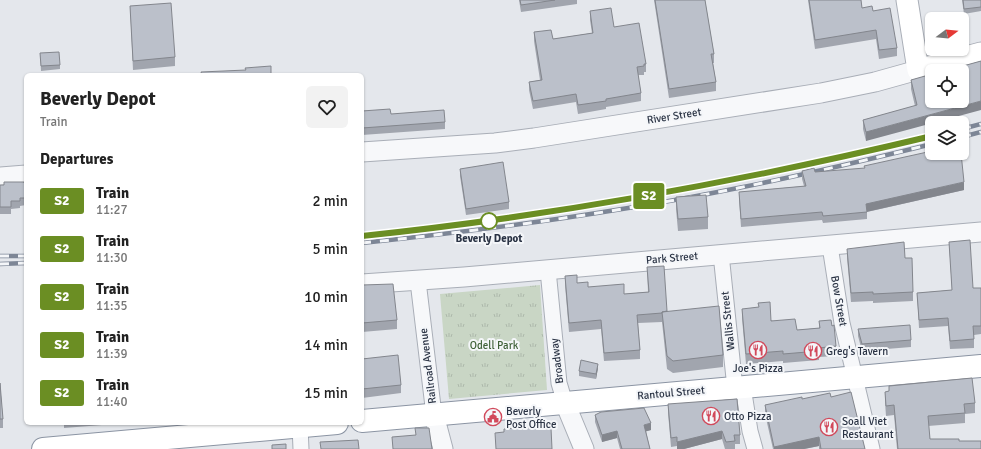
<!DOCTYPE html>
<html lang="en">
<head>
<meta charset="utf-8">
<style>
  :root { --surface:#fff; --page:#f2f2f2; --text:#222; --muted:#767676 }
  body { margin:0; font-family:Signika,sans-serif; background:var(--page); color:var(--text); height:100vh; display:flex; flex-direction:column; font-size:15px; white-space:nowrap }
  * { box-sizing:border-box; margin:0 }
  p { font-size:13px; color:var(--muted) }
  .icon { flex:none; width:22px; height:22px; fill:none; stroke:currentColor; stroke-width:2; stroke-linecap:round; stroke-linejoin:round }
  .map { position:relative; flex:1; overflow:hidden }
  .sheet { position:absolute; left:24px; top:73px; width:340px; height:352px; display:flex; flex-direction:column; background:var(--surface); border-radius:6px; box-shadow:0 1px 3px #0004 }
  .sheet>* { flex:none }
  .badge { padding:0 8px; border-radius:3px; font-size:14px; line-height:26px }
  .needle { width:26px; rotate:74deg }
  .buttons { position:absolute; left:925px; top:12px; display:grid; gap:8px }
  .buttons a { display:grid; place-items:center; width:44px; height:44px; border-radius:6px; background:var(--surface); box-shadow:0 1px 3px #0004; font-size:20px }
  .map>.badge { position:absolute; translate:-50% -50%; box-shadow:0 0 0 2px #fff }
  h2 { padding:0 16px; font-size:15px; line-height:36px }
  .round { display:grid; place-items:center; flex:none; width:42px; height:42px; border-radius:6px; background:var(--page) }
  .headline { display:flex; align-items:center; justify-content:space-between; height:68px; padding:0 16px }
  h1 { font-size:19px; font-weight:700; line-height:30px }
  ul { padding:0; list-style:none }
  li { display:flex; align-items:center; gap:12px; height:48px; padding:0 16px }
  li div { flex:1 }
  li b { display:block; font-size:15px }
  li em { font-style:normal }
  li .badge { min-width:44px; font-weight:700; text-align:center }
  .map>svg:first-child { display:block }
</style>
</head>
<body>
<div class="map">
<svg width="981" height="449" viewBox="0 0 981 449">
  <defs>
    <pattern id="grass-tufts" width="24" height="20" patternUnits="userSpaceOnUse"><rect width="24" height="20" fill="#c9d6c5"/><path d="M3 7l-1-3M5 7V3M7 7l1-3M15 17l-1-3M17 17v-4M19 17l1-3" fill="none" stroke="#adb8ab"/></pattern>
  </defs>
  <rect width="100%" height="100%" fill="#e4e7ec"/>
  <path fill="url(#grass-tufts)" d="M540 285 547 390 449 399 440 294Z"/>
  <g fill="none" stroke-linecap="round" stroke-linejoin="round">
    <defs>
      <path id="minor" d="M830 246 842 323 872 449
        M721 254 735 388
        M548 270 559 383 565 403
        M418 281 434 415
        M743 387 750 431 755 449
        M300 426 301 449"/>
      <path id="tertiary" d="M362 152 495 143 534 138 821 93 875 82 918 70
        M0 177 26 175
        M362 284 464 277 981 232
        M565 403 584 449
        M434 415 443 449"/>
      <path id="secondary" d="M907 0 918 70 981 53"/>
      <path id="trunk" d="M362 421 981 366
        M43 449 337 423"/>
    </defs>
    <use href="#minor" stroke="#a9aeb7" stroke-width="17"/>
    <use href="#tertiary" stroke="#a9aeb7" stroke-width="21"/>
    <use href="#secondary" stroke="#a9aeb7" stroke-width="23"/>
    <use href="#trunk" stroke="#8b94a3" stroke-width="24"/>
    <use href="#minor" stroke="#f7f8fa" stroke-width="15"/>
    <use href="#tertiary" stroke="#f7f8fa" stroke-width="19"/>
    <use href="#secondary" stroke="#fff" stroke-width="21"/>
    <use href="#trunk" stroke="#fff" stroke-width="22"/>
    <defs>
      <path id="rail" d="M962 129 981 124
        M962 137 981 132
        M362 236C465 225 568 211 670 193 758 176 845 157 932 136
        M362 243C488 230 614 213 738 188 803 175 867 160 932 144
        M0 256H26
        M0 264 26 263"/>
    </defs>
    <use href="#rail" stroke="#7d8696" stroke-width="4.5"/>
    <use href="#rail" stroke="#f4f6f9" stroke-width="3" stroke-dasharray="9" stroke-linecap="butt"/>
  </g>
  <path fill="#a1a5ae" d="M519 0H577V4L521 12Z
    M654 0H705L714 54V63H713L716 82V91L669 98Z
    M808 0H861L862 8 873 11 897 48V56L879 59 876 39 815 49Z
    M962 0H981V11L964 14Z
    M130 6 175 57V66L133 70Z
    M590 11 614 27 646 64V72H644V75H638L641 93V101L606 107V109L578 114 576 102 533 109 529 90V82L540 80 534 41V32L553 39 592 33 590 20Z
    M40 53 60 65V69L41 71Z
    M981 61 866 141 863 129V120L915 106 911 89V80Z
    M362 111 391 114 445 122V129L362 135Z
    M460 169 509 202V209L466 215 460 176Z
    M802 171 815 172 964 190 867 212V219L823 223 822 220 741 227 739 199V192L804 186 802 179Z
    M26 182V205L20 206V208L11 209V214H0V185Z
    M676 197 708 217V229L678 231 676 209Z
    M949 242 973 288H981V334L974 335V348L950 349 948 326 919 328 917 293 952 290Z
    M847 249 905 258 913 292V301L873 303V301L851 302 847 258Z
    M647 267 667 311 723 355V367L673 373 667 369 662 322 638 323 640 350V359L604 361 601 329 569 332 565 285V276L577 283 588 287 624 294 648 292Z
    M362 285 397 320V329L362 332Z
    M742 309 797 330 819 328V321L832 326 836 346V356L819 357V360L783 363V361L746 364 742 318Z
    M858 329 911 340V347L862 351 858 336Z
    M362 359 401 385V393L362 398Z
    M598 368 596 379 579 376V371Z
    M0 383 3 419V428H0Z
    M889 386 975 403V413L965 414V423L928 426 930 439 959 441 981 449H897L894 415 886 416 885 402V392H889Z
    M831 397 865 449H819V446L804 449H773L765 414V405L802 399Z
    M668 404 740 435V444H735V449H725L722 439 684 449H677V446L671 447 668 413Z
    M595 415 651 430 646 431 650 449H620L617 438 602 442 595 422Z
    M64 423H127L64 428Z"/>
  <path fill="#83868d" d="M981 101V110L866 141V132Z
    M964 182V190L866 212V204Z
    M598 364V368L596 379V374Z
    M651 423V430L644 432V425Z
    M617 431V438L602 442V435Z
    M722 431V439L684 449H677V442Z
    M819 437V446L804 449H774V447Z"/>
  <path fill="#bbc0ca" stroke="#83868d" d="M520 0H555L521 5Z
    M655 0H705L714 54H711L716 82 669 89Z
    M809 0H861L862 8 872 6 873 11 890 8 897 48 879 50 876 30 815 40Z
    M963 0H981V7L964 9Z
    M171 3 175 57 133 61 130 6Z
    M611 8 614 27 639 23 646 64H644V66L637 67 641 93 606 99V101L578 105 576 94 533 101 529 82 542 80 534 32 551 30 553 39 593 33 590 11Z
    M59 52 60 65 41 66 40 53Z
    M981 61V101L866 132 863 120 917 105 911 80 932 74V101H962V71H945Z
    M271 66V75H202L201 72 246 70 245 68Z
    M390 109 391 114 444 110 445 122 362 128V111Z
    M932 151V153H961L964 182 866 204 867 212 823 216 822 212 741 219 739 192 806 186 802 171 814 168 815 172 865 168 864 166Z
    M503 162 509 202 466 209 460 169Z
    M4 182H24V183L26 182V198H20V201H11V207H0V185H4Z
    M706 195 708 217 678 219 676 197Z
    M970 240 973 288H981V326H973L974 339 950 341 948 318 919 320 917 293 952 290 949 242Z
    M904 242 905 258H912L913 292 873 294V292L851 293 847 249Z
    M664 266 667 311 662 312V313L637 315 640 350 604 353 601 320 569 323 565 276 577 275V283L588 282V287L624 284V294L649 292 647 267Z
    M393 284 397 320 362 323V285Z
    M770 302 771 321 795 319 797 330 820 328 819 321 831 320 832 326 834 325 836 346 819 348V351L783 354V351L746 354 742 309 759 307 758 303Z
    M719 306 723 355 673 361 667 356 662 312Z
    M910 325 911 340 862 344 858 329Z
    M398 355 401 385 362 389V359Z
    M581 360 598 364 596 374 579 371Z
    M972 378 975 403 964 404 965 413 928 416 930 439H959V441H981V449H898L894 405 886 406 885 392 889 391V386Z
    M0 383 3 419H0Z
    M851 392 865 449H821L819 437 774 447 765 405 802 397V399L830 393 831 397Z
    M737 399 740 435H734L735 441 726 442 722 431 677 442V437L671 438 668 404Z
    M644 408 651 423 644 425 650 449H622L617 431 602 435 595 415 601 412Z
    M542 426V429L551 428 552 449H496L495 433 504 432V429Z
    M415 428H429L432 449H393L392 437 416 435Z
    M358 440 359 449H321L320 442Z
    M286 444V449H272V445Z"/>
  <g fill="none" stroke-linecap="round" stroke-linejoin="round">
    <defs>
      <path id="line" d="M362 236C554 216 744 181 932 136"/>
    </defs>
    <use href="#line" stroke="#fff" stroke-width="9"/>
    <use href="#line" stroke="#6b8e23" stroke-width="6"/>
  </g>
  <defs>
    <symbol id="restaurant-ring" viewBox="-11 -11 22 22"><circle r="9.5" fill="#f4f6f9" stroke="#d1495b" stroke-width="1.5"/><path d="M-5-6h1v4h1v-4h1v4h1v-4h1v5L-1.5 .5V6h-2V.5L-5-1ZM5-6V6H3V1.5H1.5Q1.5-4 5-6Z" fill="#d1495b"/></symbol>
    <symbol id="civic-ring" viewBox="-11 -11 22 22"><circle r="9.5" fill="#f4f6f9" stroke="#d1495b" stroke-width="1.5"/><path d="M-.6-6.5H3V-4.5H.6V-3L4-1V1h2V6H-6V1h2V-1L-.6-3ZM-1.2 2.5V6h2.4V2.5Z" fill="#d1495b"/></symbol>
  </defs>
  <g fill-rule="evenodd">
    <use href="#restaurant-ring" x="748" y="340" width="20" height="20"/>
    <use href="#restaurant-ring" x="803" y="341" width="20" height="20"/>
    <use href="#restaurant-ring" x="701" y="406" width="20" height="20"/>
    <use href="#civic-ring" x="483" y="407" width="20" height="20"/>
    <use href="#restaurant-ring" x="819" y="417" width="20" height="20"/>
  </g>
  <circle fill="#fff" stroke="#6b8e23" stroke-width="2" cx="489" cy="221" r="8"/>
  <g text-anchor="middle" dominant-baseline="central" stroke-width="4" stroke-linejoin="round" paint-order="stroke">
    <g font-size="11" fill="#2b3445" stroke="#f4f6f9">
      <text transform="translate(674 116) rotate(-9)">River Street</text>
      <text transform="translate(672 258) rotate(-5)">Park Street</text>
      <text transform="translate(839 301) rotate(80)">Bow Street</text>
      <text transform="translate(728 321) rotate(-96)">Wallis Street</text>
      <text transform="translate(557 361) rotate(-97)">Broadway</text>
      <text transform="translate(428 366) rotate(-97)">Railroad Avenue</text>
      <text transform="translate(671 393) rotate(-5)">Rantoul Street</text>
    </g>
    <g font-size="11" font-weight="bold" fill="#2b3445" stroke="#f4f6f9">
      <text x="489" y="238">Beverly Depot</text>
    </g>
    <g font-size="11" fill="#3f6138" stroke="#f4f6f9">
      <text x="494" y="345">Odell Park</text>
    </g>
    <g font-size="11" fill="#2b3445" stroke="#f4f6f9" text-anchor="start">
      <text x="826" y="351">Greg's Tavern</text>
      <text x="758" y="368" text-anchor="middle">Joe's Pizza</text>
      <text x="506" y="411">Beverly<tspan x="506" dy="13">Post Office</tspan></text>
      <text x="724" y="416">Otto Pizza</text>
      <text x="842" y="421">Soall Viet<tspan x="842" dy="13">Restaurant</tspan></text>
    </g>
  </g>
</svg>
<div class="buttons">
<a><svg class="needle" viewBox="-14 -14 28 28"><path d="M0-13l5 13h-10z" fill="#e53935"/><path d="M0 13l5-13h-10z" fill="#767676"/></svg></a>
<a><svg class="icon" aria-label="locate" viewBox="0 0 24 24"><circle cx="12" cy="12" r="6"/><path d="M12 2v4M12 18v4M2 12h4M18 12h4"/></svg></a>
<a><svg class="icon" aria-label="layers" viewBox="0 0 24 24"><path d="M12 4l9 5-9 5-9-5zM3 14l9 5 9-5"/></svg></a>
</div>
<b class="badge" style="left:649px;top:196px;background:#6b8e23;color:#fff">S2</b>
<section class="sheet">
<div class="headline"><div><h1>Beverly Depot</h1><p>Train</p></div><a class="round"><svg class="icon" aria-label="heart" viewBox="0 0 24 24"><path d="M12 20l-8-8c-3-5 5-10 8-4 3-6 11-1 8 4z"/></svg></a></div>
<h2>Departures</h2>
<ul>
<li><span class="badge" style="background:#6b8e23;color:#fff">S2</span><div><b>Train</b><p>11:27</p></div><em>2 min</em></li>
<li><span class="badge" style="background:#6b8e23;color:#fff">S2</span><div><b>Train</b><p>11:30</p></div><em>5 min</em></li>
<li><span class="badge" style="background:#6b8e23;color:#fff">S2</span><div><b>Train</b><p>11:35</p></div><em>10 min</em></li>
<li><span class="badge" style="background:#6b8e23;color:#fff">S2</span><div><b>Train</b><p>11:39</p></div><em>14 min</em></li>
<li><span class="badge" style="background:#6b8e23;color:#fff">S2</span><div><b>Train</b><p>11:40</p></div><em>15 min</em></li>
</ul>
</section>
</div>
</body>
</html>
